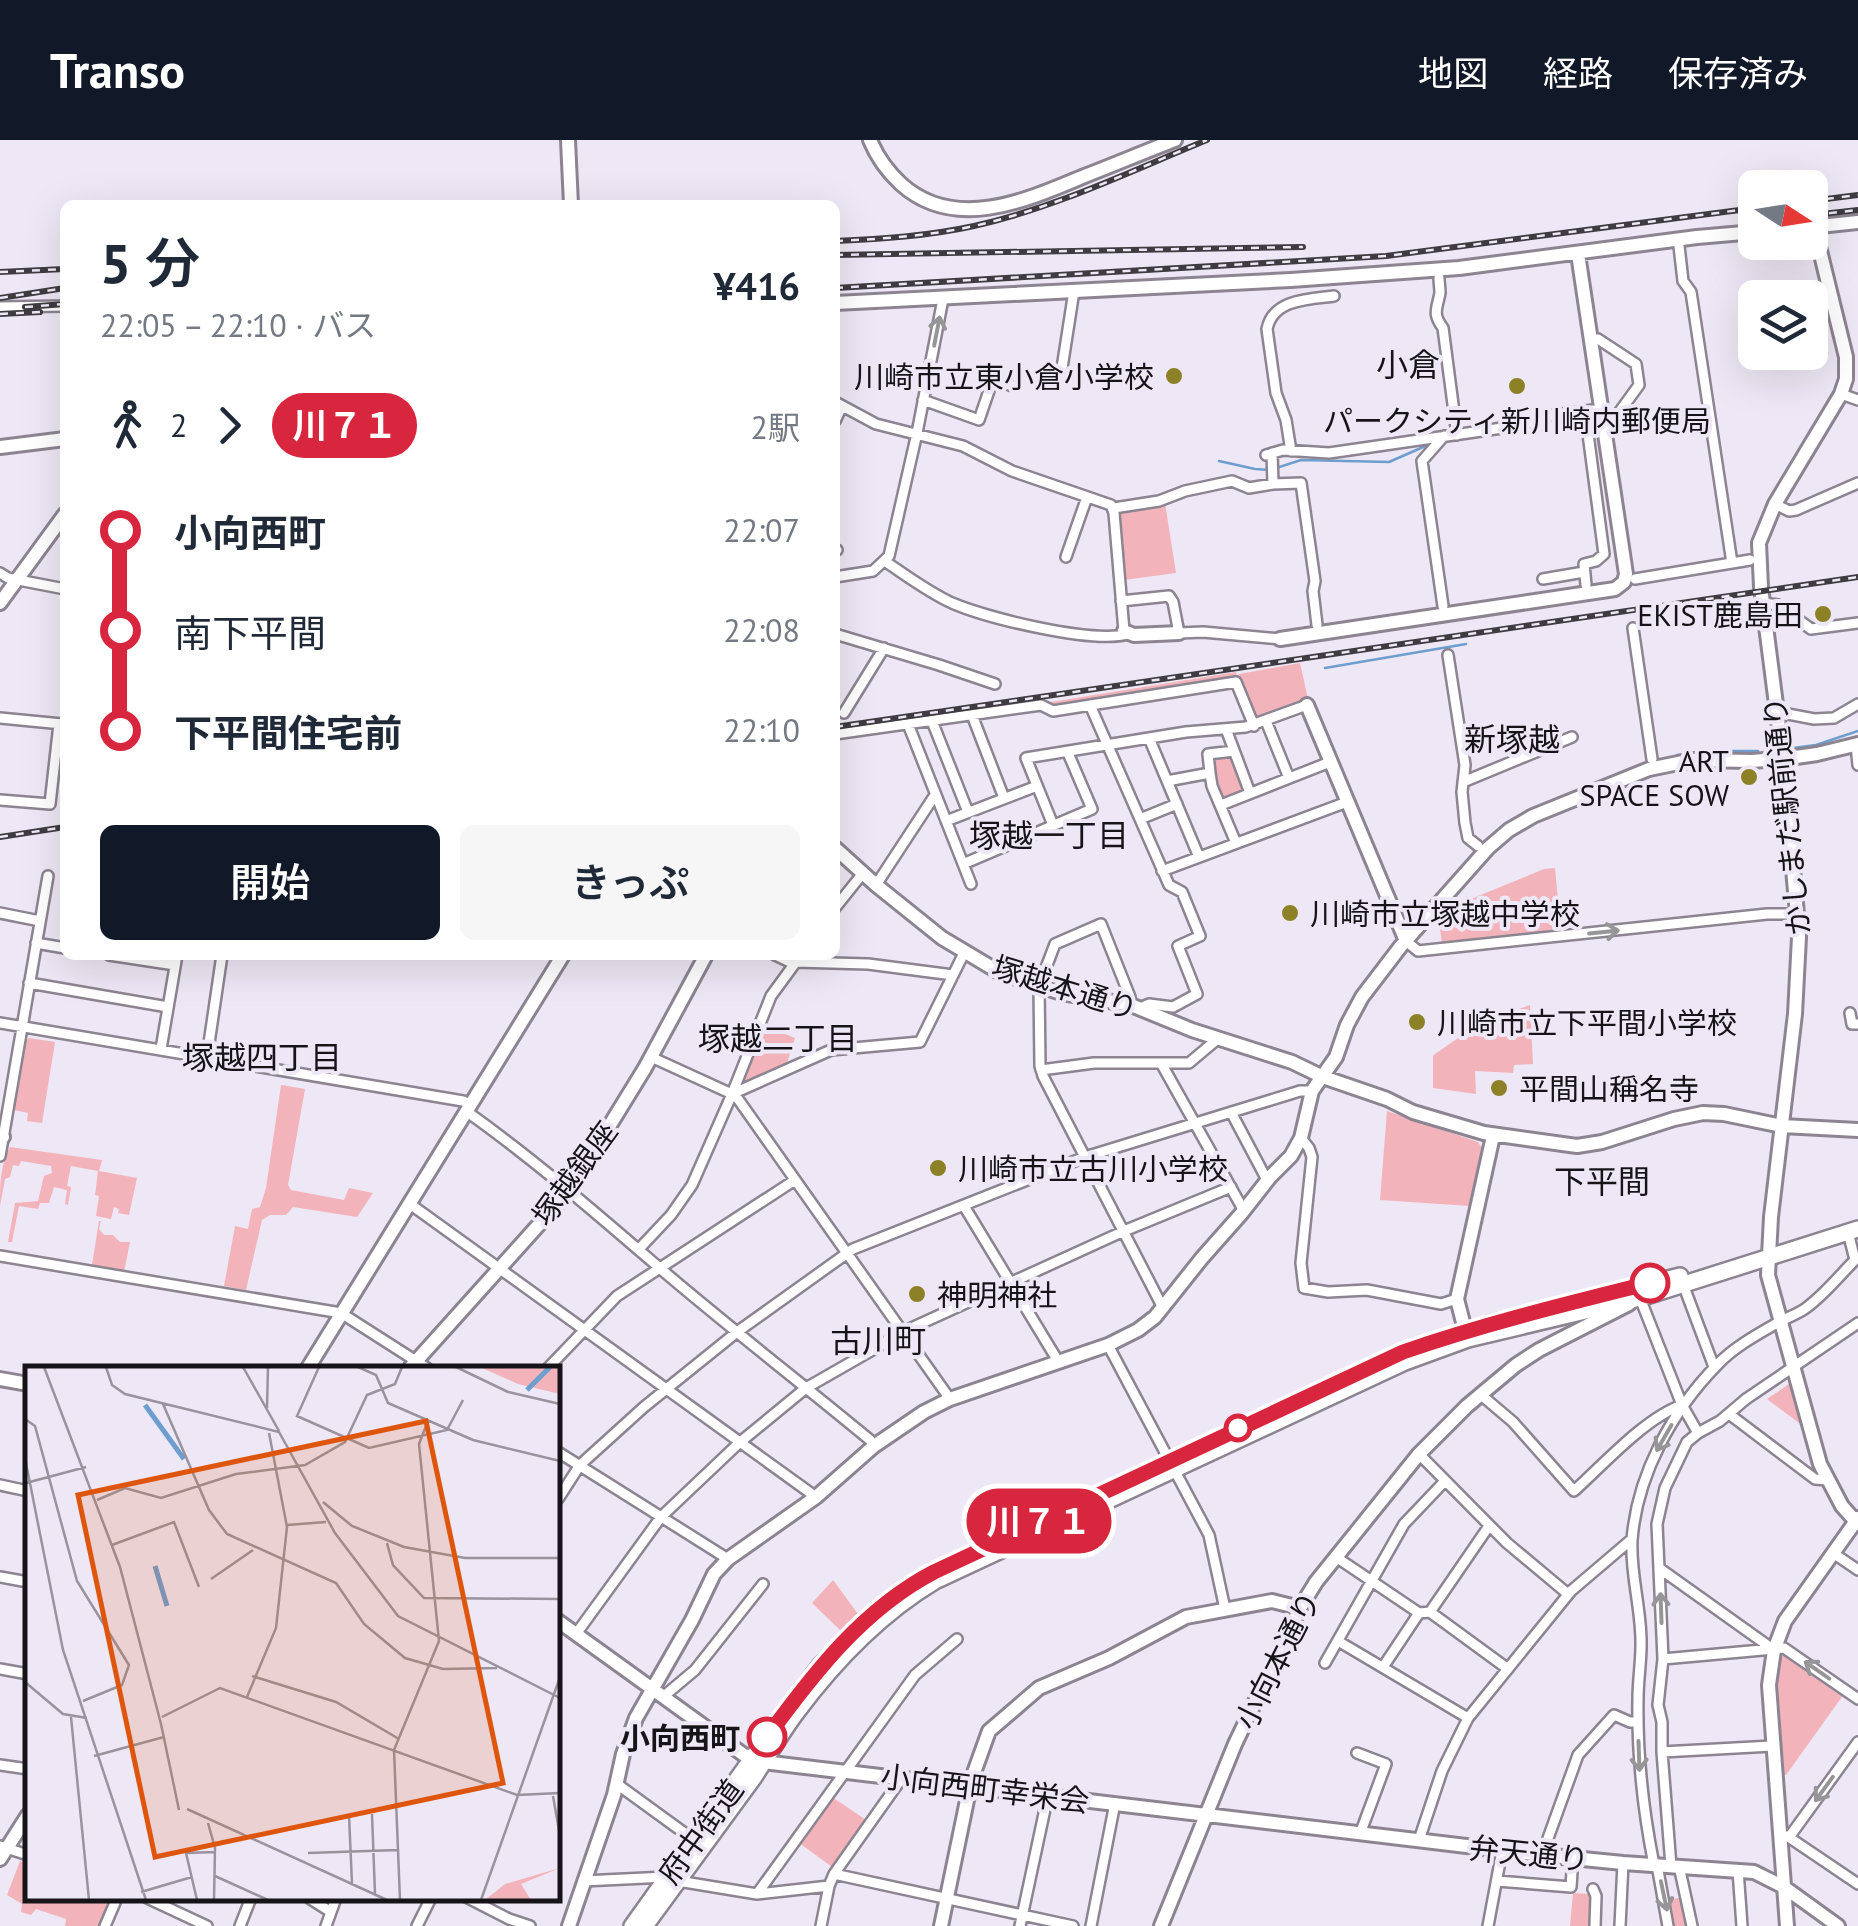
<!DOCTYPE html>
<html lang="ja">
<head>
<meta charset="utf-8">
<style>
  :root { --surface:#fff; --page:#f6f6f7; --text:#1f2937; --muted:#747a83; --accent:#111827 }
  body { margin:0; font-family:"PT Sans","Noto Sans JP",sans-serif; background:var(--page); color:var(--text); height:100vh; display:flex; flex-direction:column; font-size:38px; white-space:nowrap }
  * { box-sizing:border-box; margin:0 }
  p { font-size:32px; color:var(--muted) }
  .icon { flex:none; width:55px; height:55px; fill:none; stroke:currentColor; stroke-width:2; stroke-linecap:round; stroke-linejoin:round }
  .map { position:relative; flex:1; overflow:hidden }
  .details { position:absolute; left:60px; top:60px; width:780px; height:760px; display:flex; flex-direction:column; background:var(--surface); border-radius:15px; box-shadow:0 10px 40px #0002 }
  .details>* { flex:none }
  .badge { padding:0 20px; border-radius:32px; font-size:35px; line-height:65px }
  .needle { width:65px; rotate:102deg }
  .buttons { position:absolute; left:1738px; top:30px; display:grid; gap:20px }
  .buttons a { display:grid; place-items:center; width:90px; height:90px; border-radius:15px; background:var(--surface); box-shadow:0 10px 40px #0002; font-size:50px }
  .map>.badge { position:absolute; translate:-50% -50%; box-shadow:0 0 0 5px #fff }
  .legs { display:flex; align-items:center; gap:15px; height:110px; padding:0 40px; font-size:32px }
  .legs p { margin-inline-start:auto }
  .headline { display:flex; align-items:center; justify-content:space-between; height:170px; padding:0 40px }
  h1 { font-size:55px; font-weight:600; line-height:75px }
  .primary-button { display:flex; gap:20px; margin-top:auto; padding:20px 40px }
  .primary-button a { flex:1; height:115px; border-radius:15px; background:var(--accent); color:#fff; font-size:40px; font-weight:600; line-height:115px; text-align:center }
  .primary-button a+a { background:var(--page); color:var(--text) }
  ul { padding:0 40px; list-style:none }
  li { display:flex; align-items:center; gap:35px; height:100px; font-size:38px }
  li i { display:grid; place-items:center; width:15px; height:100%; margin:0 12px; background:currentColor }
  li i::after { content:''; width:25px; height:25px; margin:-12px; border:8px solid; border-radius:50%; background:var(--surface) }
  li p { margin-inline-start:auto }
  li:first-child i { background:linear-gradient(#0000 50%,currentColor 0) }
  li:last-child i { background:linear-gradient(currentColor 50%,#0000 0) }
  header { display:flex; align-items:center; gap:60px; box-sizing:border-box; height:140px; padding:0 50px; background:var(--accent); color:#fff }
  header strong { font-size:48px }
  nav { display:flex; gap:55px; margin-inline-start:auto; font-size:35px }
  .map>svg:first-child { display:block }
</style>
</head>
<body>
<header>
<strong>Transo</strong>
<nav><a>地図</a><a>経路</a><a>保存済み</a></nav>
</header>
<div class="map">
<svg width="1858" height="1786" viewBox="0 0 1858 1786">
  <rect width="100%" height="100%" fill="#eee7f5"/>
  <path fill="#f3b3bb" d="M1165 363 1176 433 1124 440 1119 370Z
    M1300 523 1308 559 1258 580 1255 578 1239 534Z
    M1236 532 1237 537 1058 566 1045 563Z
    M1232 616 1246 650 1223 659 1215 643 1213 618Z
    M1555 728 1561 792 1442 804 1440 788 1466 761 1544 729Z
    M1530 865 1533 924 1514 925 1513 933 1475 931 1476 954 1433 948V916L1435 914 1480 883Z
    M763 885 795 898 786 926 736 949Z
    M29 898 55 902 42 983 27 981 28 973 14 970 26 901Z
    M281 945 305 949 288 1045 291 1050 344 1060 349 1048 373 1053 357 1077 293 1067 286 1075H270L262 1080 246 1150 224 1146 235 1086 248 1089 252 1069 260 1067 266 1048Z
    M1387 971 1478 1002 1482 1008 1470 1066 1380 1060Z
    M10 1007 102 1020 99 1031 137 1038 129 1075 118 1073 119 1069 114 1067 111 1079 96 1076 99 1056 95 1055 98 1031 71 1026 67 1046 71 1047 68 1065 65 1064 67 1050 54 1047 49 1063H40L38 1069 19 1066 12 1102H8L15 1063 38 1061 44 1036 52 1033 51 1026 21 1021 19 1026 13 1025 10 1037 5 1039 0 1066C0 1047 0 1024 10 1007Z
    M99 1081H101L99 1089 104 1095H113L120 1102H130L124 1132 121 1134 58 1124 59 1120 92 1125Z
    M1789 1244 1803 1286 1767 1259Z
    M833 1440 858 1474 841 1491 812 1463Z
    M1786 1514 1844 1554 1786 1635H1783L1777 1544 1780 1518Z
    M832 1657 866 1680 832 1727 798 1702Z
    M20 1721 27 1723 28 1758 114 1759 102 1786H65L66 1779 36 1769 31 1775 21 1772 22 1764 7 1755Z
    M1573 1753 1590 1754 1592 1757 1590 1786H1570Z
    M1682 1757 1689 1786H1671L1669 1760Z"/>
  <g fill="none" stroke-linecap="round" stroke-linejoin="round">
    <path stroke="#6e9ece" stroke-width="2.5" d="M1219 321 1255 329 1270 330 1301 320 1389 322 1430 304
      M1325 528 1466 504
      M1793 608 1816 605 1858 591
      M1677 615 1715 611H1758
      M1554 661 1566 655
      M1505 685 1524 674
      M1421 795 1471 737"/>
    <defs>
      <path id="street" d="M1679 106 1683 141 1691 152 1732 423
        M1439 138C1439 143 1440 148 1440 153 1437 169 1432 174 1443 188L1457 295
        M0 167 65 166
        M1598 199 1636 224 1639 245 1615 278 1611 279
        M1062 228 1074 151
        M1841 254 1858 260
        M923 260 979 280 993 239 1015 247
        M835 262 876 284 963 306 1012 331 1111 365 1114 373 1124 491
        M835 281 842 266
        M1291 311 1286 280 1276 253 1267 189C1273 159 1309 159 1334 156
        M1272 313 1273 344
        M1266 315 1283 310 1329 313 1523 285 1547 276 1593 270
        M1775 364 1789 371 1796 370 1858 343
        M1114 368 1159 361 1185 351 1232 341 1249 348 1273 344 1301 343 1315 441 1313 451 1317 485
        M835 411 837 410
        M1066 417 1087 357
        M886 422C907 436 928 452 952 463 987 478 1092 504 1128 494
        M0 433 8 438 65 449
        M835 437 873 431 889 416 917 293 943 159
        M1543 439 1584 432
        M1635 439 1750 420
        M1586 445 1584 424 1596 421 1604 414 1588 294
        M1121 461 1169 456 1173 462 1179 493 1203 492 1280 499
        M1763 463 1778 465 1811 489 1858 483
        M1443 466 1422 321 1444 296
        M1633 488 1652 619
        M835 494 939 525 995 544
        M1448 515 1465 625 1462 652 1465 683 1468 698 1478 706
        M1090 565 1169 745 1182 752 1200 796 1178 806 1197 854 1173 867 1149 864 1140 868
        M1777 572 1814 579 1834 578 1858 564
        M844 573 884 508
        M972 575 1004 658
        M0 578 62 584
        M932 581 968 672
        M1266 581 1289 638
        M908 584 971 744
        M1226 589 1250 653
        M835 594 1041 565 1053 571 1236 542 1254 586
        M1149 598 1199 717
        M1856 605 1858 625
        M1210 633 1208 614 1234 611
        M1167 641 1210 633 1212 646 1236 703
        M1463 642 1572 597
        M0 660 50 664 59 584
        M1221 665 1330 622
        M1140 679 1177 664
        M946 681 1037 646
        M1053 685 1026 618 1186 592 1246 587 1307 565
        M963 724 1092 669 1068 613
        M1162 731 1347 662
        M876 745 935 655
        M835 768 863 733
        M0 773 40 781
        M1406 801 1418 811 1767 774H1797
        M36 803 65 808
        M109 815 175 825
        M775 815 794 824
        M795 822 868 824 953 835
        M29 843 168 867
        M1131 865 1130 857 1101 784 1055 804 1039 846 1040 926 1043 936 1163 1168
        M1850 873 1852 884H1858
        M0 883 463 961 470 964
        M161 909 177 815
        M207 917 222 815
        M651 917 732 954 738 959 950 1259
        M1161 923 1244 1071
        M1041 930 1094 923H1189L1214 902 1215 897
        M732 954 771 856 801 815
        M466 971C535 1020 598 1075 662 1130 730 1188 801 1243 870 1300L874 1306
        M1231 972 1267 1040
        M1301 998 1309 1008 1312 1017 1301 1123 1304 1148 1328 1152 1367 1150 1441 1164 1457 1159
        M0 1016 48 736
        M410 1064 816 1357
        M964 1066 1058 1221
        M639 1109 671 1075 692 1045 732 954 831 910 920 902 964 813
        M0 1116 341 1173 427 1228
        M1683 1144 1714 1227
        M1640 1158 1682 1265 1698 1293
        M1108 1205 1209 1395 1225 1469
        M548 1228 617 1156 795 1040
        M1480 1254 1513 1282 1574 1351C1604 1324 1645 1278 1682 1265
        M1729 1274 1815 1339 1827 1340
        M558 1312 728 1419
        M1419 1314 1507 1403 1568 1454
        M0 1345 28 1351
        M558 1359 580 1325 644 1267 737 1192 853 1109 1085 1017 1300 951H1312
        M1833 1413 1858 1430
        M1336 1417 1419 1473 1430 1472 1508 1529
        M1659 1428 1774 1510
        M0 1437 28 1442
        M1430 1472 1489 1386
        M576 1494 661 1377 739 1303 806 1248 909 1189 1124 1091 1231 1047
        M1338 1501 1468 1578
        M1663 1519 1784 1508 1858 1559
        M1325 1523 1404 1384 1444 1342
        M1383 1527 1419 1473
        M0 1529 28 1534
        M664 1556 695 1530 763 1444
        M1662 1612 1772 1606
        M1357 1613 1386 1624 1360 1694
        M0 1625 28 1629
        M617 1644 694 1700
        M1787 1696 1858 1744
        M1790 1696 1858 1602
        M1419 1700 1442 1631 1468 1578 1571 1451 1632 1399
        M0 1706 28 1715
        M1542 1715 1578 1615 1614 1575 1630 1582H1638
        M1654 1725C1643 1670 1637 1615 1638 1559 1638 1541 1641 1523 1641 1506 1642 1470 1630 1435 1632 1400 1637 1335 1672 1271 1717 1225 1734 1207 1758 1194 1779 1182 1788 1177 1798 1174 1806 1168 1824 1155 1840 1135 1855 1120L1848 1092
        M1657 1725 1668 1786
        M1671 1726 1662 1612V1582L1658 1565 1663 1519 1657 1384 1665 1348 1687 1302 1698 1293 1720 1281 1746 1259 1858 1183
        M1679 1726 1692 1786
        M1738 1730 1742 1786
        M834 1734 1073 1786
        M583 1741 666 1737
        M678 1741 757 1754 829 1746
        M1497 1741 1571 1747 1573 1717
        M1593 1749 1596 1756 1595 1786
        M757 1754 915 1535 957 1499
        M147 1758 207 1786
        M309 1758 331 1772
        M468 1758 509 1779 530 1786
        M105 1786 117 1758
        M240 1786 251 1758
        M326 1786 336 1758
        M417 1786 431 1758
        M821 1786 829 1746 834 1734 902 1638
        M1020 1786 1048 1655
        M1091 1786 1115 1663
        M1488 1786 1502 1711
        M1620 1786 1623 1723"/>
      <path id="secondary" d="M568 0 571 65
        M870 0C877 17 887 31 901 44 954 92 1025 61 1082 37 1113 25 1144 12 1175 0
        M1814 86 1846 217V239L1841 254 1775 364 1759 403 1761 447 1784 627 1799 797 1795 874 1771 1077 1768 1135 1820 1324 1842 1366 1858 1384
        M1810 87 1858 82
        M835 163 1291 140 1459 128 1697 97 1755 92
        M0 307 65 299
        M0 463 65 374
        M1124 491 1134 495 1179 493
        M1280 499 1615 449 1624 442 1626 434 1578 114
        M1307 565 1406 801
        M835 708 876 745 942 798 999 832 1061 853 1131 865 1192 890 1292 922 1323 937 1387 959 1413 972 1484 993 1577 1006 1602 1002 1674 979 1703 973 1724 974 1782 986 1858 990
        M0 997H3
        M1465 1190 1457 1159 1493 996
        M308 1228 563 815
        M410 1228 570 1050 645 928 706 815
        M0 1239 28 1244
        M558 1481 744 1615 763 1622 1542 1715 1623 1723 1754 1732 1784 1747 1838 1786
        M0 1719 28 1675
        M569 1786 614 1655 623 1614 636 1578 692 1480 714 1434 728 1419 816 1357 874 1306 924 1272 950 1259 1108 1205 1138 1190 1155 1177 1202 1118 1241 1074 1270 1037 1291 1016 1301 998 1312 951 1336 917 1347 885 1362 857 1401 806 1488 708 1509 690 1533 676 1649 629 1693 620 1752 621 1789 618 1817 614 1858 604
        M941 1786 971 1641 989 1591 1039 1548 1109 1518 1186 1477 1272 1461 1300 1468
        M1161 1786 1235 1604 1300 1468 1316 1442 1419 1314 1467 1266 1516 1225 1539 1210 1629 1164
        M1787 1786 1769 1545 1774 1510 1785 1481 1858 1378"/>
      <path id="highway" d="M1489 1184 1680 1136
        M632 1786 791 1564 820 1526 858 1488
        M645 1786C681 1736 718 1687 754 1637 768 1616 781 1593 796 1573 834 1522 880 1474 935 1441L1405 1222 1468 1199 1640 1158 1858 1089"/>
    </defs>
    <use href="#street" stroke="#8c8591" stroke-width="14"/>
    <use href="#secondary" stroke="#8c8591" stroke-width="18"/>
    <use href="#highway" stroke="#8c8591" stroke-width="20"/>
    <use href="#street" stroke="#fff" stroke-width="9"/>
    <use href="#secondary" stroke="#fff" stroke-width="12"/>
    <use href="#highway" stroke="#fff" stroke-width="15"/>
    <defs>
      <path id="rail" d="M1810 61 1858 55
        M1813 75 1858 70
        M835 101C882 99 928 96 974 86 1055 68 1131 31 1207 0
        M835 115 1303 107
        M0 132 65 129
        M835 148 1386 116 1755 68
        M0 158 65 148
        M25 167 65 164
        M0 174 40 172
        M835 587 1858 437
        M0 697 65 687"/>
    </defs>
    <use href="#rail" stroke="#3e3b41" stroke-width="6"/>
    <use href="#rail" stroke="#eee7f5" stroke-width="2.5" stroke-dasharray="8" stroke-linecap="butt"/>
  </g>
  <defs><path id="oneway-shaft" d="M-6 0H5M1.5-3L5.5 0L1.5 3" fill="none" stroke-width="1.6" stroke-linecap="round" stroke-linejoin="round" transform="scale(2.5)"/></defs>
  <g stroke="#969597">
    <use href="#oneway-shaft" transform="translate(937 191) rotate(-79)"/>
    <use href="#oneway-shaft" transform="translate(1604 792) rotate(-6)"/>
    <use href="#oneway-shaft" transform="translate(1664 1298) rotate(120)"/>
    <use href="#oneway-shaft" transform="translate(1661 1468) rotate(-92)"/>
    <use href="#oneway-shaft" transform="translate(1817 1530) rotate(-145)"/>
    <use href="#oneway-shaft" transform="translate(1639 1616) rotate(88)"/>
    <use href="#oneway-shaft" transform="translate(1824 1649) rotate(126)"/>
    <use href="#oneway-shaft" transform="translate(1664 1756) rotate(78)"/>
  </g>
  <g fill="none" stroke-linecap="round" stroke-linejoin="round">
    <defs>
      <path id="line-1" d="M767 1597C813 1534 863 1469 934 1432L1403 1212C1484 1184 1566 1164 1650 1143"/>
    </defs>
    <use href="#line-1" stroke="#fff" stroke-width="22"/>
    <use href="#line-1" stroke="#d7263d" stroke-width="15"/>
  </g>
  <g fill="#8d8128" stroke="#eee7f5" stroke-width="4">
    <circle cx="1174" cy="236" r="10"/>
    <circle cx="1517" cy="246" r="10"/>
    <circle cx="1823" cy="474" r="10"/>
    <circle cx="1749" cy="637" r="10"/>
    <circle cx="1290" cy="773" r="10"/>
    <circle cx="1417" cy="882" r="10"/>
    <circle cx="1499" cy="948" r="10"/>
    <circle cx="938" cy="1028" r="10"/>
    <circle cx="917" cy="1154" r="10"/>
  </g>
  <g fill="#fff" stroke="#d7263d" stroke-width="5">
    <circle cx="1650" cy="1143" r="18"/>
    <circle cx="1238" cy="1288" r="12"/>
    <circle cx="767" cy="1597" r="18"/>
  </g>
  <g text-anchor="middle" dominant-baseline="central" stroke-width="8" stroke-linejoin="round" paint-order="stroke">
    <g font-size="30" fill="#161418" stroke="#eee7f5" text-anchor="start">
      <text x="1154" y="236" text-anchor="end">川崎市立東小倉小学校</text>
      <text x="1517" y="280" text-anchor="middle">パークシティ新川崎内郵便局</text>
      <text x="1803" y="474" text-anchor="end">EKIST鹿島田</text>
      <text x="1729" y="620" text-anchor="end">ART<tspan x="1729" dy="34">SPACE SOW</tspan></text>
      <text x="1310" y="773">川崎市立塚越中学校</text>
      <text x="1437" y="882">川崎市立下平間小学校</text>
      <text x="1519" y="948">平間山稱名寺</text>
      <text x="958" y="1028">川崎市立古川小学校</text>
      <text x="937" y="1154">神明神社</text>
    </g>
    <g font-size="30" fill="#161418" stroke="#eee7f5">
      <text transform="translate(1786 676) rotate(-96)">かしまだ駅前通り</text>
      <text transform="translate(1065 847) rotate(17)">塚越本通り</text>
      <text transform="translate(574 1033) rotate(-54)">塚越銀座</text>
      <text transform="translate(1277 1520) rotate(-63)">小向本通り</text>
      <text transform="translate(985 1648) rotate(7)">小向西町幸栄会</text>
      <text transform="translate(700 1691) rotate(-54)">府中街道</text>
      <text transform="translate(1529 1713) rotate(6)">弁天通り</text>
    </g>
    <g font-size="30" font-weight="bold" fill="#161418" stroke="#eee7f5" text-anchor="end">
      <text x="740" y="1597">小向西町</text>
    </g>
    <g font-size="32" fill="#161418" stroke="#eee7f5">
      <text x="1408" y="224">小倉</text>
      <text x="1512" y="599">新塚越</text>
      <text x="1049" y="695">塚越一丁目</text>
      <text x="778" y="898">塚越二丁目</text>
      <text x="262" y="917">塚越四丁目</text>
      <text x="1602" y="1041">下平間</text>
      <text x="878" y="1200">古川町</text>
    </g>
  </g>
  <g transform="translate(25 1226)">
    <rect width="535" height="535" fill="#eee7f5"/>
    <path d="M455 1H535V28L493 18ZM535 502 496 518 506 534H460L480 518Z" fill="#f3b3bb"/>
    <path fill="none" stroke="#6e9ece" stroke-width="5" d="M502 24 525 1M120 39 159 93M130 200 142 240"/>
    <path fill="none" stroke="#98939d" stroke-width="2.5" d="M19 1 95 201 136 358M81 1 87 19 100 28 254 66 310 167 373 250 535 332M218 1 254 65M294 1 272 50 344 82 422 64 438 34M333 1 351 9 363 37 448 74 535 95M431 1 483 26 535 38M138 38 184 144 202 168 311 217 339 258 380 292 418 303 472 302M242 42 243 1M0 53 10 60 52 215 104 299 97 319 58 335M0 92 38 284 121 534M1 117 61 101M72 134 100 122 136 132 211 108 280 99 320 76 342 29 370 18 377 1M298 136 327 160 379 181 440 192H535M262 159 301 156M362 177 368 199 399 232 535 233M87 179 149 156 174 221M186 213 228 184M227 310 311 336 374 373M0 316 38 348 62 352M222 331 251 262 262 161 244 67M46 351 64 534M137 351 195 322 492 429 535 427M136 358 154 444M69 390 139 371M528 430 535 470M162 443 362 534M347 448 350 528M324 449 327 518M183 457 190 482 189 534M283 487 372 484M190 510 243 534M116 526 167 511M172 534 161 487 190 486M375 534 369 384 414 275 394 78 403 55M456 534 535 311"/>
    <path fill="#de560d" fill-opacity="0.15" stroke="#de560d" stroke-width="5" d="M401 55 478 417 130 491 53 129Z"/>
    <rect width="535" height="535" fill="none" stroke="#161418" stroke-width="5"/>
  </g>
</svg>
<div class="buttons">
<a><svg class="needle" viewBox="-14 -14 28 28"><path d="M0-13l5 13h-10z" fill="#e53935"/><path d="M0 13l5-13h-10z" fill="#747a83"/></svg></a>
<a><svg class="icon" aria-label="layers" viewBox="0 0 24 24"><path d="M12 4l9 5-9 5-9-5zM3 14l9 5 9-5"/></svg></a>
</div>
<b class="badge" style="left:1039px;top:1381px;background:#d7263d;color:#fff">川７１</b>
<section class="details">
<div class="headline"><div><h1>5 分</h1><p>22:05 – 22:10 · バス</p></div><b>¥416</b></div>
<div class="legs"><svg class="icon" aria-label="walk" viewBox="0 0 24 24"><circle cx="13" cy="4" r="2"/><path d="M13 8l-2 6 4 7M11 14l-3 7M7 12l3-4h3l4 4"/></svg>2<svg class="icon" aria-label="forward" viewBox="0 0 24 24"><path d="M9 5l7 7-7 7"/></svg><b class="badge" style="background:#d7263d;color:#fff">川７１</b><p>2駅</p></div>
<ul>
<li><i style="color:#d7263d"></i><b>小向西町</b><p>22:07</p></li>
<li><i style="color:#d7263d"></i><span>南下平間</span><p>22:08</p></li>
<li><i style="color:#d7263d"></i><b>下平間住宅前</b><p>22:10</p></li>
</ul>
<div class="primary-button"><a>開始</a><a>きっぷ</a></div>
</section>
</div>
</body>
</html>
